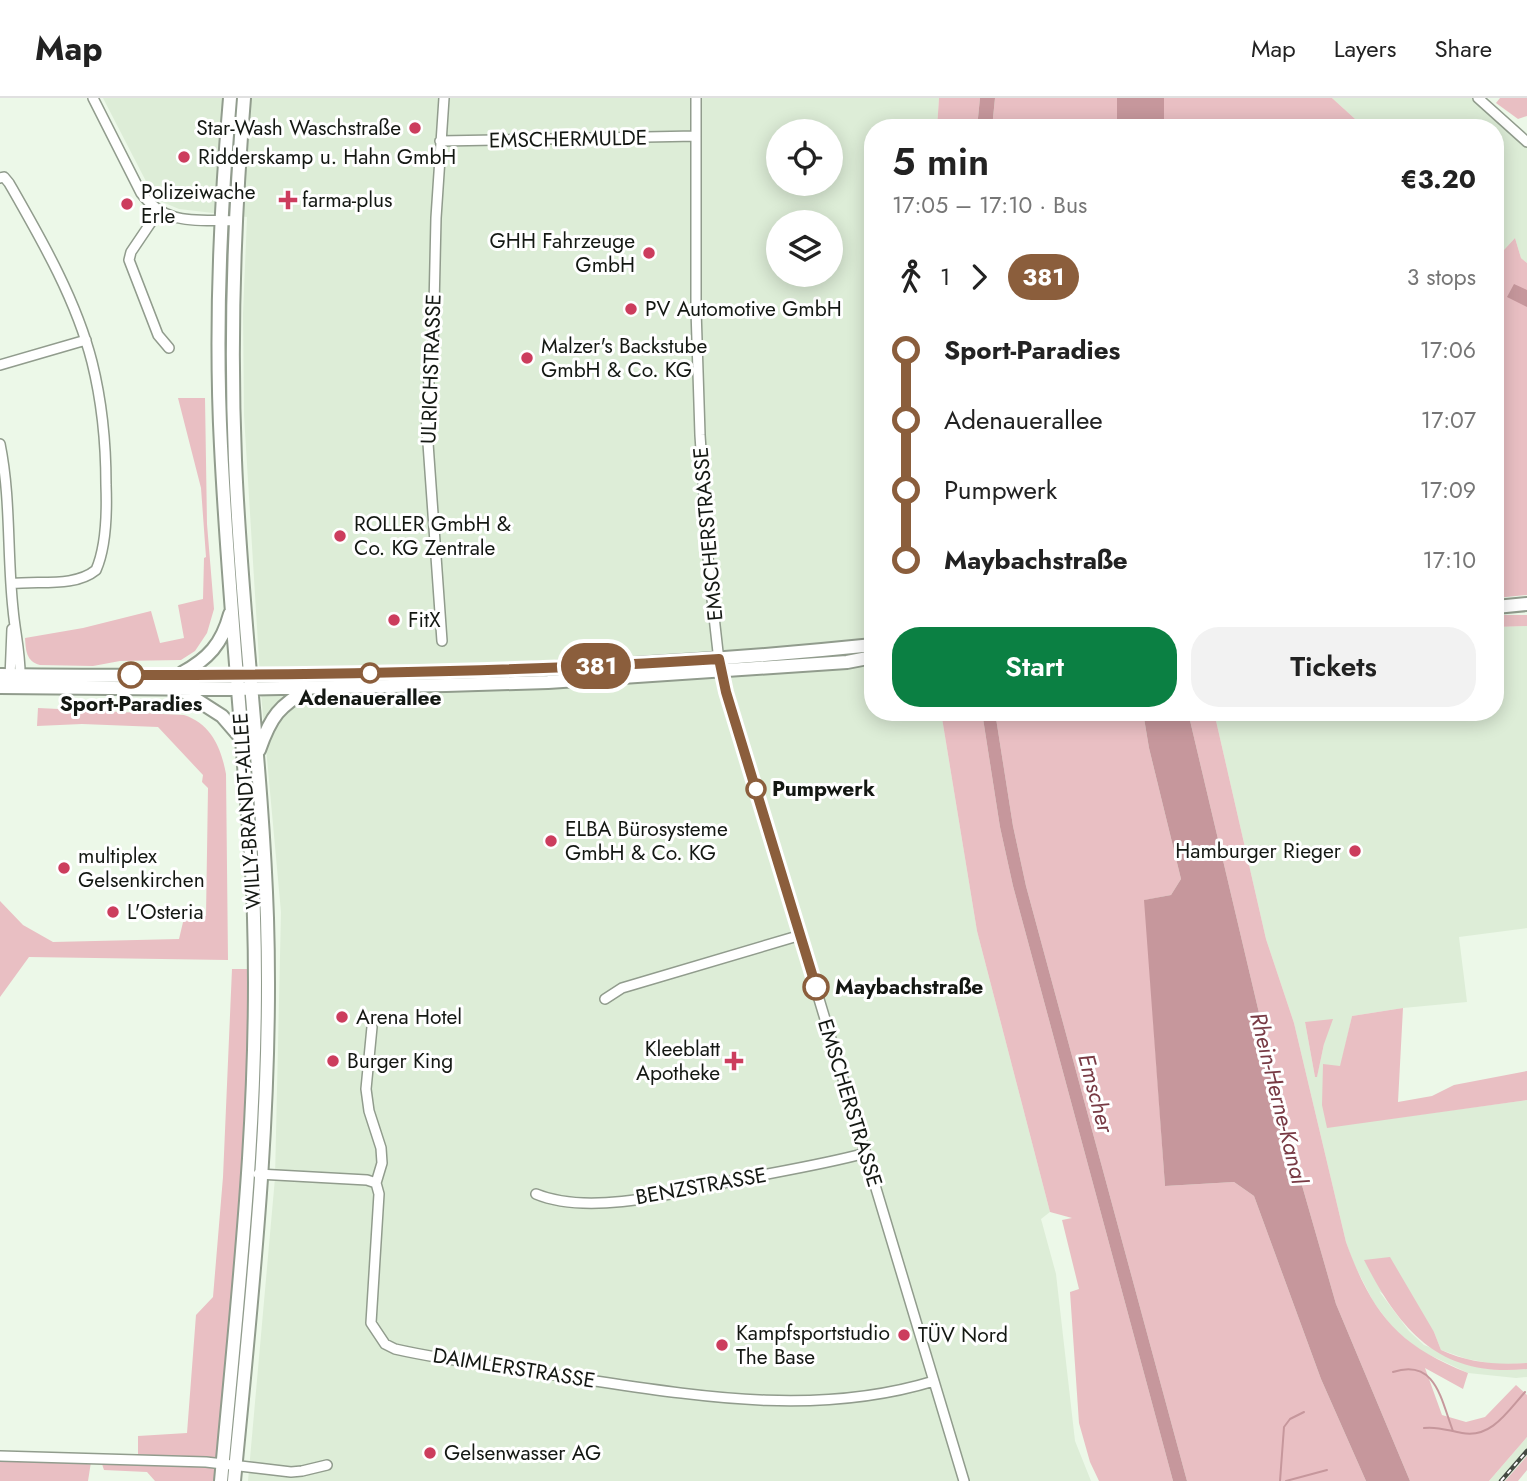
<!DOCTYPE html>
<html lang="en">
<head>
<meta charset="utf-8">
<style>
  :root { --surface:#fff; --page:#f2f2f2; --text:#222; --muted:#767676; --line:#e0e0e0; --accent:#0b8043 }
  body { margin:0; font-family:Jost,sans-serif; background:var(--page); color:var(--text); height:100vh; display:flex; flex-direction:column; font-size:26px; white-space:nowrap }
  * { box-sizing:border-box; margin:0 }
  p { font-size:23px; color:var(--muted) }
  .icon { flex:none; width:38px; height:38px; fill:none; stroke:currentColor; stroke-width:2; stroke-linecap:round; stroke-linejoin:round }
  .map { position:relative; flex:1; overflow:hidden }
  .panel { position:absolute; left:864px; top:21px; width:640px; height:602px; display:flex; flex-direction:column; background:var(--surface); border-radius:28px; box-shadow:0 4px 18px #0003 }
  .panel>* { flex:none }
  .badge { padding:0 14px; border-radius:23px; font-size:24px; line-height:46px }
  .fabs { position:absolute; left:766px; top:21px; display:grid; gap:14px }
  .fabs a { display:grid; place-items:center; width:77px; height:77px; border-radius:50%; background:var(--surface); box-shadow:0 4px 18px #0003; font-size:35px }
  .map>.badge { position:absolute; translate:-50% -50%; box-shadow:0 0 0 4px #fff }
  .legs { display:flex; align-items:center; gap:10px; height:77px; padding:0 28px; font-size:23px }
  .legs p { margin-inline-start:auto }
  .overview { display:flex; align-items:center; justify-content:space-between; height:119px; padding:0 28px }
  h1 { font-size:38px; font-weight:600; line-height:52px }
  .action { display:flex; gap:14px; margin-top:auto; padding:14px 28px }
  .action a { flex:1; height:80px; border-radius:28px; background:var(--accent); color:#fff; font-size:28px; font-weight:600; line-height:80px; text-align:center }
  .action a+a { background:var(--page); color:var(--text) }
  ul { padding:0 28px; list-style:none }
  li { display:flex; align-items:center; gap:24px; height:70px; font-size:26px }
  li i { display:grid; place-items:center; width:10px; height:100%; margin:0 9px; background:currentColor }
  li i::after { content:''; width:18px; height:18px; margin:-9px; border:5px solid; border-radius:50%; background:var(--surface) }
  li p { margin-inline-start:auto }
  li:first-child i { background:linear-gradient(#0000 50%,currentColor 0) }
  li:last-child i { background:linear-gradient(currentColor 50%,#0000 0) }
  header { display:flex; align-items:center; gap:42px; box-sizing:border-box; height:98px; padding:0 35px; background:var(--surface); border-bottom:2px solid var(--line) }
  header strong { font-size:33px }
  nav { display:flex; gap:38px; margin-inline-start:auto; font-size:24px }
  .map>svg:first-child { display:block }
</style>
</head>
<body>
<header>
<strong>Map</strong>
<nav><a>Map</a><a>Layers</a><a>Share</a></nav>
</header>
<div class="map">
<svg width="1527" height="1383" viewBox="0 0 1527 1383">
  <rect width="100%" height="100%" fill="#ecf8e8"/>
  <path fill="#ddedd7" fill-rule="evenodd" d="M103 0H939L937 30H873V614H941L977 833 1050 1114 1041 1121 1056 1176 1075 1343 1091 1383H248L275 1080 281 814 261 595 244 317 243 216 247 119 179 111 160 103 151 93ZM779 33H831V86H779ZM779 124H831V177H779Z
    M1332 0H1474L1527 47V165L1521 160 1515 140 1503 153 1496 150V30H1365Z
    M1527 528V830L1459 839 1467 904 1403 910 1352 918 1327 1029 1527 1002V1265L1500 1267 1467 1261 1441 1252 1434 1234 1379 1193 1409 1233 1424 1247 1479 1269 1496 1272 1527 1271V1279L1516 1280 1468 1275 1419 1252 1394 1231 1374 1205 1353 1164 1346 1144 1294 925 1266 841 1214 614H1496V529ZM1305 924 1324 946 1317 978 1315 979Z
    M1527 1339V1358L1505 1383H1489Z"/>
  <path fill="#e9bfc3" d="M939 0H980L977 30H937Z
    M995 0H1117V30H992Z
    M1164 0H1332L1365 30H1164Z
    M1500 0H1527V18L1518 21 1496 5Z
    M1515 140 1521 160 1527 165V497L1496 500V150L1503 153Z
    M178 300H205L207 426 214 511 207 535 195 553 181 562 120 563 93 568 40 567C26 563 26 553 25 540L83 530 151 513 160 545 184 540 178 507 203 501 204 460 206 459 201 390Z
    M1496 517H1527V528L1496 529Z
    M38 610 184 617C211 626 221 649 226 676L228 862 29 859 0 899V803L23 827 53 844 179 841 184 820 206 818 208 690 202 684 203 677 158 629 82 626 37 628Z
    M941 614H982L1000 729 1013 788 1173 1383H1099L1090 1364 1079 1325 1070 1194 1079 1191 1062 1122 1072 1120 1050 1114 977 833Z
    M995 614H1143L1149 650 1181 781 1171 797 1145 802 1165 1088 1234 1084 1254 1098 1321 1281 1366 1383H1187L1026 788 1013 728Z
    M1188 614H1214L1266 841 1294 925 1346 1144C1372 1215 1397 1247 1468 1275L1463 1291 1425 1270 1442 1317 1466 1324 1485 1319 1516 1287 1527 1297V1339L1489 1383H1410L1336 1206 1289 1042Z
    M232 871H250L245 1071 214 1383H155L147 1374 104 1372 102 1366 138 1367V1338L187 1335 196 1217 213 1199 223 1079Z
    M1403 910 1398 1004 1432 998 1454 987 1527 973V1002L1327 1030 1322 1007 1323 966 1340 968 1352 918Z
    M1333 921 1324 946 1317 979H1315L1305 924Z
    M1390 1159 1434 1234 1441 1252C1469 1265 1497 1267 1527 1265V1271C1440 1280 1400 1233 1364 1162Z
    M1527 1358V1372L1518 1383H1505Z
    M0 1363 91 1364 88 1383H0Z"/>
  <path fill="#c6979c" d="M980 0H995L992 30H977Z
    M1117 0H1164V30H1117Z
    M1514 186 1527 192V209L1507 199Z
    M982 614H995L1013 728 1026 788 1187 1383H1173L1013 788 1000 729Z
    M1143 614H1188L1289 1042 1336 1206 1410 1383H1366L1321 1281 1254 1098 1234 1084 1165 1088 1144 802 1171 797 1181 781 1149 650Z"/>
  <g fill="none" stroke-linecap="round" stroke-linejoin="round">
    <path stroke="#c6979c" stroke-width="2" d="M1393 1274C1436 1260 1441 1302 1453 1333
      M1424 1330C1438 1328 1449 1333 1462 1335 1491 1341 1508 1313 1525 1294
      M1280 1383 1284 1329 1290 1321 1304 1314
      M1286 1383 1327 1372"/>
    <defs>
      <path id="minor" d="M93 0 141 95C167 129 197 121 235 123
        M696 0V211L700 337 709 474 720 572 964 1383
        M1478 0 1527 44
        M440 43 696 38
        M0 80 4 79 9 85C41 141 76 201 92 264 102 304 106 347 106 387 107 413 107 447 96 472 74 490 37 482 11 486
        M158 114 131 154 129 162 158 237 169 250
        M0 267 86 242
        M0 346C11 400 7 456 13 511 15 535 21 557 20 581
        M442 543 426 317 431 304 427 270 433 254 436 120 444 0
        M10 580 12 531
        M605 901 622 890 801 837
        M372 929 366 991 369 1013 381 1050 382 1065 376 1085
        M258 1076 367 1082 376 1085 379 1096 371 1225 385 1246 395 1251C452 1264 512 1270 569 1279 691 1297 813 1320 934 1283
        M536 1096C591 1119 683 1093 741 1081 782 1073 825 1066 866 1055
        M0 1358 206 1364 291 1374 302 1373 327 1367"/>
      <path id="major" d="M1496 509 1527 506
        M182 575C208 561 222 546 230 516
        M0 577C291 580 584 577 873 547
        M0 589 222 591 446 587 548 584 847 564 873 559
        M183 593 222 618 241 640
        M259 652C271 618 279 608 310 590
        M221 1383C238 1196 260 1009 254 820 253 765 247 709 243 654 235 552 226 450 221 348 215 232 220 115 230 0
        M234 1383C252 1196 273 1008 267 820 262 667 241 515 235 362 230 241 234 120 244 0"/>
    </defs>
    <use href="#minor" stroke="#919c8d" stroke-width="12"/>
    <use href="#major" stroke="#919c8d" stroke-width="16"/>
    <use href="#minor" stroke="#fff" stroke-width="9"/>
    <use href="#major" stroke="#fff" stroke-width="12"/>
    <defs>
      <path id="rail" d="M1501 1383 1527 1353"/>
    </defs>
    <use href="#rail" stroke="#444a42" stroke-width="4.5"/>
    <use href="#rail" stroke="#fff" stroke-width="2" stroke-dasharray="5" stroke-linecap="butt"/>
  </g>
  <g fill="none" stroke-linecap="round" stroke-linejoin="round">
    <defs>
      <path id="line-1" d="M131 577C327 577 524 574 719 561L726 594 816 889"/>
    </defs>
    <use href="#line-1" stroke="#fff" stroke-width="16"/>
    <use href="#line-1" stroke="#8b5e3c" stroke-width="10"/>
  </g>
  <g fill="#cc3d5d" stroke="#fff" stroke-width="2.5">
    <circle cx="415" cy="30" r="7"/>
    <circle cx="184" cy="59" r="7"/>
    <path d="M284.5 91.5h7v7h7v7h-7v7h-7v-7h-7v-7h7z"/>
    <circle cx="127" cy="106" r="7"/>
    <circle cx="649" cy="155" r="7"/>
    <circle cx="631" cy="211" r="7"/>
    <circle cx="527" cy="260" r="7"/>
    <circle cx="340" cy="438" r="7"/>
    <circle cx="394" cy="522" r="7"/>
    <circle cx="551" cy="743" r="7"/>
    <circle cx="1355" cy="753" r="7"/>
    <circle cx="64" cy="770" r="7"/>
    <circle cx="113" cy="814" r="7"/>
    <circle cx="342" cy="919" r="7"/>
    <circle cx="333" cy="963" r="7"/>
    <path d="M730.5 952.5h7v7h7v7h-7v7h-7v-7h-7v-7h7z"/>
    <circle cx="904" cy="1237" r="7"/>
    <circle cx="722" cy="1247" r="7"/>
    <circle cx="430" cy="1355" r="7"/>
  </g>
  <g fill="#fff" stroke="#8b5e3c" stroke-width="3.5">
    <circle cx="370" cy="575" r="9"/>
    <circle cx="131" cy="577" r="12"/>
    <circle cx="756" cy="691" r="9"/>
    <circle cx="816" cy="889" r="12"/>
  </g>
  <g text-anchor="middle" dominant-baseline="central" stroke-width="6" stroke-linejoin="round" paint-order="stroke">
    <g font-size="21" fill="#141813" stroke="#fff" text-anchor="start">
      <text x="401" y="30" text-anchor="end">Star-Wash Waschstraße</text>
      <text x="198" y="59">Ridderskamp u. Hahn GmbH</text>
      <text x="141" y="94">Polizeiwache<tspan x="141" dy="24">Erle</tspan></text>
      <text x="302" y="102">farma-plus</text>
      <text x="635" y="143" text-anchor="end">GHH Fahrzeuge<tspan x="635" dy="24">GmbH</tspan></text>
      <text x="645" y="211">PV Automotive GmbH</text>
      <text x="541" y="248">Malzer's Backstube<tspan x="541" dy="24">GmbH &amp; Co. KG</tspan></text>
      <text x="354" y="426">ROLLER GmbH &amp;<tspan x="354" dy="24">Co. KG Zentrale</tspan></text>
      <text x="408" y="522">FitX</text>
      <text x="565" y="731">ELBA Bürosysteme<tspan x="565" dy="24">GmbH &amp; Co. KG</tspan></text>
      <text x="1341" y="753" text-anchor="end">Hamburger Rieger</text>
      <text x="78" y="758">multiplex<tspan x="78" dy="24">Gelsenkirchen</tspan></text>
      <text x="127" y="814">L'Osteria</text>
      <text x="356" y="919">Arena Hotel</text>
      <text x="720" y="951" text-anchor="end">Kleeblatt<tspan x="720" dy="24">Apotheke</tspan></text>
      <text x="347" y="963">Burger King</text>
      <text x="736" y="1235">Kampfsportstudio<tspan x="736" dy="24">The Base</tspan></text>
      <text x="918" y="1237">TÜV Nord</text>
      <text x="444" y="1355">Gelsenwasser AG</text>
    </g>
    <g font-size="21" fill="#141813" stroke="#fff">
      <text transform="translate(568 41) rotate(-1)">EMSCHERMULDE</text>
      <text transform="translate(431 271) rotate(-88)">ULRICHSTRASSE</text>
      <text transform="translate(708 436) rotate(-95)">EMSCHERSTRASSE</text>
      <text transform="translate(247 713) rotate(-94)">WILLY-BRANDT-ALLEE</text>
      <text transform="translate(850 1005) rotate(73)">EMSCHERSTRASSE</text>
      <text transform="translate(701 1088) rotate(-10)">BENZSTRASSE</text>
      <text transform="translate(514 1270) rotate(9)">DAIMLERSTRASSE</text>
    </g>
    <g font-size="21" font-weight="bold" fill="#141813" stroke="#fff">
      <text x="370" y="600">Adenauerallee</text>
      <text x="131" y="606">Sport-Paradies</text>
      <text x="772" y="691" text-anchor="start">Pumpwerk</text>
      <text x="835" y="889" text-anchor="start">Maybachstraße</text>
    </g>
    <g font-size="23" font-style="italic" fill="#783a44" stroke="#fff">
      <text transform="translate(1096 995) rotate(75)">Emscher</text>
      <text transform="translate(1279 1000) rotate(76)">Rhein-Herne-Kanal</text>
    </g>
  </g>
</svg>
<div class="fabs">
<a><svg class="icon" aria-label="locate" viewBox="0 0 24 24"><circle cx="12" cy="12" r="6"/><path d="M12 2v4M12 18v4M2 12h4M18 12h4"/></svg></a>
<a><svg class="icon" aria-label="layers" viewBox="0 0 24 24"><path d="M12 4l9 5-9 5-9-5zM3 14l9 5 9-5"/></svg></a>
</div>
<b class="badge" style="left:596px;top:568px;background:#8b5e3c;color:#fff">381</b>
<section class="panel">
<div class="overview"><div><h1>5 min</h1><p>17:05 – 17:10 · Bus</p></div><b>€3.20</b></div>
<div class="legs"><svg class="icon" aria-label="walk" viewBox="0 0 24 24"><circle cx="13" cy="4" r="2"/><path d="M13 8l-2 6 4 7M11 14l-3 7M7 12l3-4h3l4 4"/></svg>1<svg class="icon" aria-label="forward" viewBox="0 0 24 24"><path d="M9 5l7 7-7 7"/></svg><b class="badge" style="background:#8b5e3c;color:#fff">381</b><p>3 stops</p></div>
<ul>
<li><i style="color:#8b5e3c"></i><b>Sport-Paradies</b><p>17:06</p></li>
<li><i style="color:#8b5e3c"></i><span>Adenauerallee</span><p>17:07</p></li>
<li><i style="color:#8b5e3c"></i><span>Pumpwerk</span><p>17:09</p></li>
<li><i style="color:#8b5e3c"></i><b>Maybachstraße</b><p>17:10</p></li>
</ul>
<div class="action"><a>Start</a><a>Tickets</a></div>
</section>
</div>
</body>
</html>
